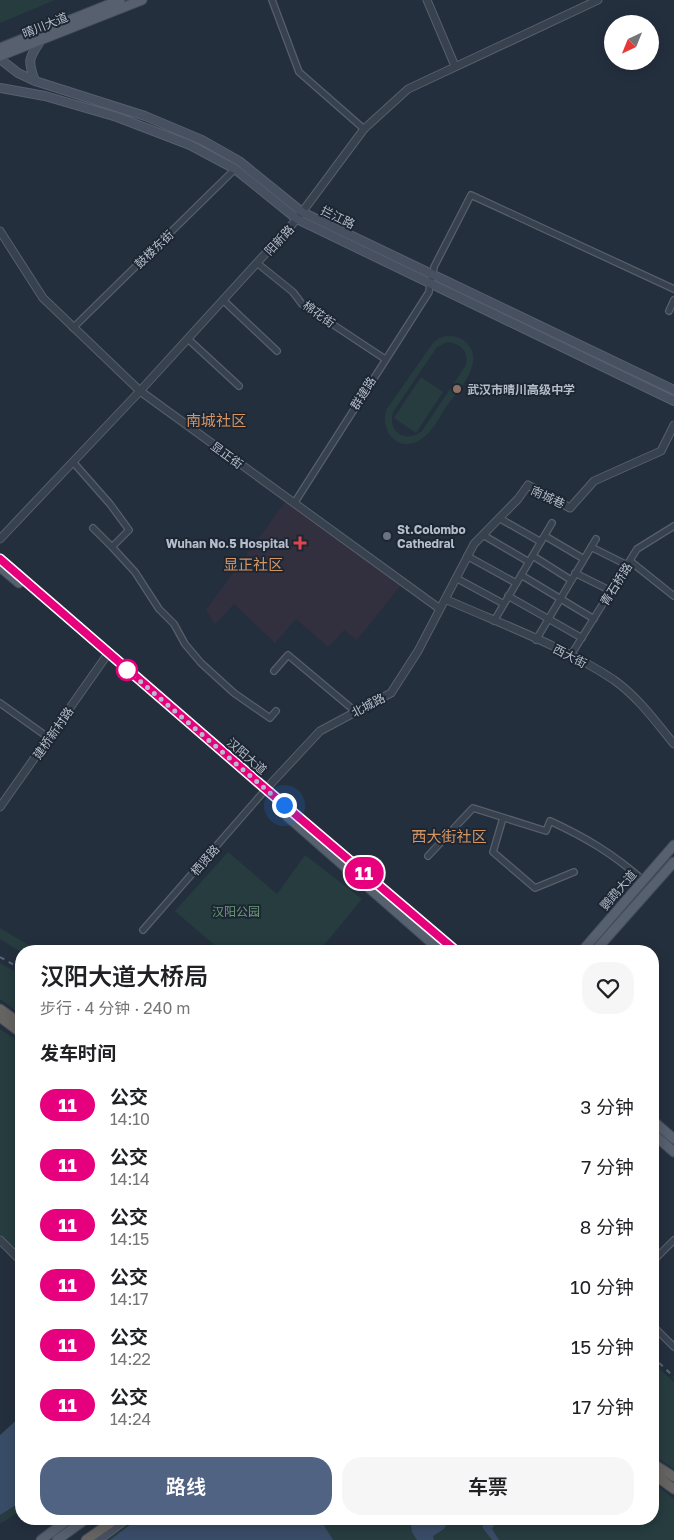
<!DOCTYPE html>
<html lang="zh">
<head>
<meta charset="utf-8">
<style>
  :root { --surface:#fff; --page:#f6f6f6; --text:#202124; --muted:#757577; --accent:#506383 }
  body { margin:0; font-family:"Golos Text","Noto Sans SC",sans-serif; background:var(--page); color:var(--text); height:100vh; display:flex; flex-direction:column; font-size:19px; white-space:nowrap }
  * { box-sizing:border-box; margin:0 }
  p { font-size:16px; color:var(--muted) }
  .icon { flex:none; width:28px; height:28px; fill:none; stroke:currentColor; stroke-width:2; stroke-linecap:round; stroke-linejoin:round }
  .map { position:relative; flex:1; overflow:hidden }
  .side { position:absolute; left:15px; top:945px; width:644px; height:580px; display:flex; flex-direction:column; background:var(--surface); border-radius:20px; box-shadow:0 2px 12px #0003 }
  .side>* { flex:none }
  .badge { padding:0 10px; border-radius:16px; font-size:18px; line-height:32px }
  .needle { width:32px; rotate:223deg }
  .tools { position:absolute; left:604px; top:15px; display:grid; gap:10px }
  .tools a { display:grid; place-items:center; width:55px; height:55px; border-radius:50%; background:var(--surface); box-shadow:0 2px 12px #0003; font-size:25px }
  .you { position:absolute; width:25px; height:25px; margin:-12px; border:4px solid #fff; border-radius:50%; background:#1a73e8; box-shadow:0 0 0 8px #1a73e833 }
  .map>.badge { position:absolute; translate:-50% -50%; box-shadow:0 0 0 2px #fff }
  h2 { padding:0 25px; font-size:19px; line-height:45px }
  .round { display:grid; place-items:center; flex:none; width:52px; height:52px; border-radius:20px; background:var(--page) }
  .head { display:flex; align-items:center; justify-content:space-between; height:85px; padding:0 25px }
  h1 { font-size:24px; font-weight:600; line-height:38px }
  .primary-button { display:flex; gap:10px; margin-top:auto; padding:10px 25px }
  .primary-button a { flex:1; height:58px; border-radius:20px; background:var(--accent); color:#fff; font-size:20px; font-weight:600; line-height:58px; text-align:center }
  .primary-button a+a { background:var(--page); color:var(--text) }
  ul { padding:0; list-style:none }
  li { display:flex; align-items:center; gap:15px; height:60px; padding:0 25px }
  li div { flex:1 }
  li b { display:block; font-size:19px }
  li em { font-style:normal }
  li .badge { min-width:55px; font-weight:700; text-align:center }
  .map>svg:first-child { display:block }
</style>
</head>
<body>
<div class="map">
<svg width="674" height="1540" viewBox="0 0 674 1540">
  <rect width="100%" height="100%" fill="#242f3e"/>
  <path fill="#32303f" d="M286 501 401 585 357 640 344 630 328 647 296 619 275 643 234 604 215 624 206 610Z"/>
  <path fill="#263c3f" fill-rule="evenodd" d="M0 0H55L0 23Z
    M447 336C457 336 465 339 470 347 482 367 457 392 446 407 439 418 431 434 420 440 398 454 380 431 386 410L433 343 439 338ZM447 342C461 343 469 352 466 365L422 431C405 444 387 432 393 412L437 347Z
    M421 377 443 392 416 433 394 418Z
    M228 852 277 894 305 855 362 899 319 951H208L213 944 175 911Z
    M0 928 39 951 21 952 0 939Z
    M0 963 21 975V1014L0 999Z
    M0 1029 21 1043V1255L0 1235Z
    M652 1362 674 1382V1469L653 1455Z
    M653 1482 674 1499V1540H102L131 1519H652Z
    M21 1502V1510L5 1521 0 1523V1515Z"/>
  <path fill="#394c67" d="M21 1416V1502L0 1515V1435Z
    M138 1519H320L333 1540H110Z
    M410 1519H451L448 1521 444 1529 433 1536 434 1540H417L412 1532Z
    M457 1519H497L492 1529 499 1540H492L483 1528 482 1519 468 1523Z"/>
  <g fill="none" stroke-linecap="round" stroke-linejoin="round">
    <defs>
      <path id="minor" d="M272 0 299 72 364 129
        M257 263 293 292 302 304 385 359
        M223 300 277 351
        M669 311 674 300
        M73 328 235 169
        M188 339 239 386
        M73 462 110 504 129 530 112 547 135 572 159 609 174 624 185 644 201 663 234 693 270 718 276 711
        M295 502 429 292C429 283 433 276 434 267L471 195 674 289
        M499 518 541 542
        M93 528 112 547
        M483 535 529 562
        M545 536 584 559
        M591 547 627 565
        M467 556 516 583
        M533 556 571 580
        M630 561 674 596
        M575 573 611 591
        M521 575 594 619
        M456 578 504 604
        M508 596 582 638
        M494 621 552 523
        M536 640 596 539
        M571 655 637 549 674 526
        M274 671 288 655 356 712
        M0 703 49 738
        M503 818 493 852 535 888 574 872
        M428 856 473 808 546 831 550 821C587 838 613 854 643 880
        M143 930 266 789
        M652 1262 674 1240
        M652 1325 674 1347"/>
      <path id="tertiary" d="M427 0 455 66
        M0 231 43 298 140 391 440 609
        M0 539 140 391 297 219 364 129 408 89 598 0
        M445 599C501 624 563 646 614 680 638 697 656 722 674 744
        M266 789 320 731 391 693 418 651 474 544 518 499 528 485 570 508 594 481 661 451 674 425
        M0 807 105 658
        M0 1240 21 1261"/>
      <path id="secondary" d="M0 59 18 73 35 81 145 116 202 140 239 161 302 212 674 390
        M35 81C27 60 29 58 41 40
        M0 88 45 96 117 117 190 145 235 169 297 219 674 401
        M98 1540 126 1519"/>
      <path id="primary" d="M0 48 120 0
        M0 56 142 0
        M0 559 319 835 456 951
        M0 567 19 583
        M287 816 441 951
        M582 951 674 845
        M595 951 674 862
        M652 1120 674 1139
        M652 1133 674 1152
        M41 1540 69 1519
        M57 1540 86 1519"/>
      <path id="trunk" d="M0 1009 21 1024
        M0 1017 21 1033
        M652 1463 674 1477
        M652 1473 674 1489
        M86 1540 116 1519"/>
    </defs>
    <use href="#minor" stroke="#565f6c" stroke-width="8"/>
    <use href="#tertiary" stroke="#565f6c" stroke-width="9"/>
    <use href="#secondary" stroke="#565f6c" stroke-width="10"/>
    <use href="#primary" stroke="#414a57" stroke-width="11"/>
    <use href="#trunk" stroke="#434c59" stroke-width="11"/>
    <use href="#minor" stroke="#38414e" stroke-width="5.5"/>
    <use href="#tertiary" stroke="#38414e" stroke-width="7"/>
    <use href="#secondary" stroke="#465061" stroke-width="8"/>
    <use href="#primary" stroke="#56606e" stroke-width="9"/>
    <use href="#trunk" stroke="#656462" stroke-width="9"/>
    <path stroke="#5a6575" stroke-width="2" stroke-dasharray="5 5" stroke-linecap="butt" d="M0 957 21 969
      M652 1356 674 1377"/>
  </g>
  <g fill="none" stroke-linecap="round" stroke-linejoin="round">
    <defs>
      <path id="line" d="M0 559 296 815 456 951"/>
    </defs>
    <use href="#line" stroke="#fff" stroke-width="11"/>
    <use href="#line" stroke="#e6007e" stroke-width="8"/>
    <path stroke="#b4bcc9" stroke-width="5" stroke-dasharray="0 9" d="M127 670 284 805"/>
  </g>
  <circle fill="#8d6e63" stroke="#1d2633" stroke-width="2" cx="457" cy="389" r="5"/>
  <circle fill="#6b7280" stroke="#1d2633" stroke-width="2" cx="387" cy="536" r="5"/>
  <path fill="#e0444e" stroke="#1d2633" stroke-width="2" d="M297.5 535.5h5v5h5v5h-5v5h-5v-5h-5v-5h5z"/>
  <circle fill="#fff" stroke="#e6007e" stroke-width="2.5" cx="127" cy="670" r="10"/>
  <g text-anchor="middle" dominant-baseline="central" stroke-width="4" stroke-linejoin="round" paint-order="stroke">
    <g font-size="12" fill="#b4bcc9" stroke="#1d2633">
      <text transform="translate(45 25) rotate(-22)">晴川大道</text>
      <text transform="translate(338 217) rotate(26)">拦江路</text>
      <text transform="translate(279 240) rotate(-47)">阳新路</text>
      <text transform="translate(154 249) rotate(-44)">鼓楼东街</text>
      <text transform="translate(319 314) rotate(35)">棉花街</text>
      <text transform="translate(363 393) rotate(-58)">群建路</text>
      <text transform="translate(227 455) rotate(36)">显正街</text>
      <text transform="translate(548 497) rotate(25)">南城巷</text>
      <text transform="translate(616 584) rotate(-58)">青石桥路</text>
      <text transform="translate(570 656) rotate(27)">西大街</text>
      <text transform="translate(368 705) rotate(-28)">北城路</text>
      <text transform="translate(53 733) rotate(-55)">建桥新村路</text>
      <text transform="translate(247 756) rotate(41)">汉阳大道</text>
      <text transform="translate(205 860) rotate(-49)">栖贤路</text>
      <text transform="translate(618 890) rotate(-49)">鹦鹉大道</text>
    </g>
    <g font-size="12" font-weight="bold" fill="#b4bcc9" stroke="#1d2633" text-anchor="start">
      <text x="467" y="389">武汉市晴川高级中学</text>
      <text x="397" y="529">St.Colombo<tspan x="397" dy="14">Cathedral</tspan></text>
      <text x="289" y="543" text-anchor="end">Wuhan No.5 Hospital</text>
    </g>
    <g font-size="12" fill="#6b9a76" stroke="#1d2633">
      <text x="236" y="911">汉阳公园</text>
    </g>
    <g font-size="15" fill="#d59563" stroke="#1d2633">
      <text x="216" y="420">南城社区</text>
      <text x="253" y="564">显正社区</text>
      <text x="449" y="836">西大街社区</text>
    </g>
  </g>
</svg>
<div class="tools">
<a><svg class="needle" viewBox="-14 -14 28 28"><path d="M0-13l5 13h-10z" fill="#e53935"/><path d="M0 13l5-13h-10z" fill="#757577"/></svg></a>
</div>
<div class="you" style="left:284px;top:805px"></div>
<b class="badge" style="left:364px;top:873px;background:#e6007e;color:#fff">11</b>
<section class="side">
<div class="head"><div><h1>汉阳大道大桥局</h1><p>步行 · 4 分钟 · 240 m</p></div><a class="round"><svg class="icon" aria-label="heart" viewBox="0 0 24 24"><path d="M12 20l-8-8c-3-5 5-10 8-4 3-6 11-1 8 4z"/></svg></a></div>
<h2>发车时间</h2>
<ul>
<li><span class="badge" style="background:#e6007e;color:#fff">11</span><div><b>公交</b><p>14:10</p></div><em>3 分钟</em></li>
<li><span class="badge" style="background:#e6007e;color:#fff">11</span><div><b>公交</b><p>14:14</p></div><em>7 分钟</em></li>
<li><span class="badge" style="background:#e6007e;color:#fff">11</span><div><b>公交</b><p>14:15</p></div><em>8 分钟</em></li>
<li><span class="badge" style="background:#e6007e;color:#fff">11</span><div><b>公交</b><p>14:17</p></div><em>10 分钟</em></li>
<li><span class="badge" style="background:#e6007e;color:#fff">11</span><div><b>公交</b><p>14:22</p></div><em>15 分钟</em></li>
<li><span class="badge" style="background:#e6007e;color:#fff">11</span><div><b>公交</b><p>14:24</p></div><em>17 分钟</em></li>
</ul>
<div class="primary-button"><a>路线</a><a>车票</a></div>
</section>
</div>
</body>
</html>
